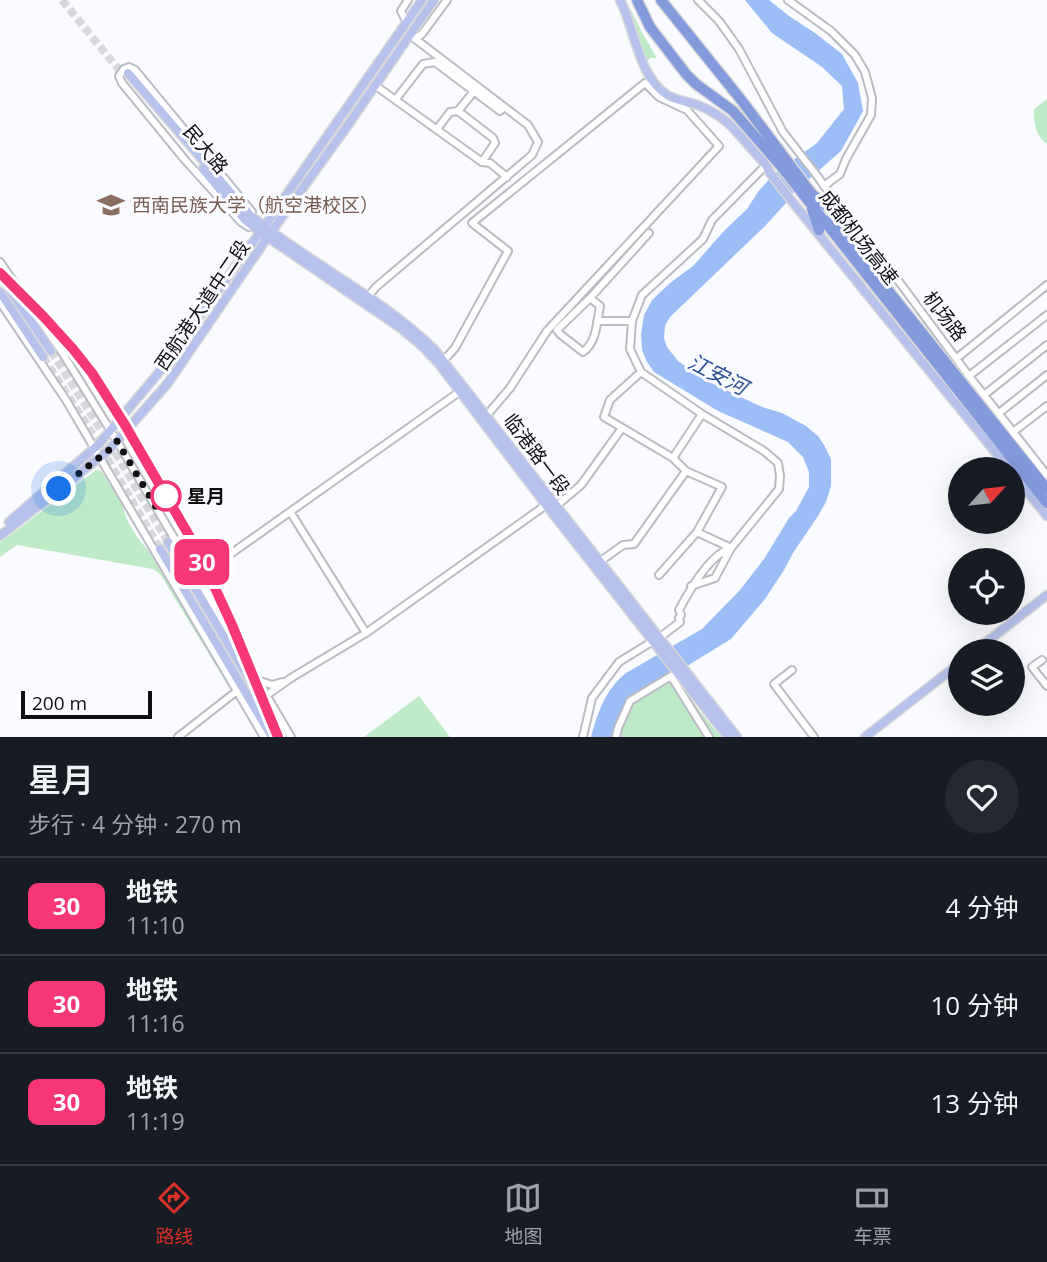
<!DOCTYPE html>
<html lang="zh">
<head>
<meta charset="utf-8">
<style>
  :root { --surface:#171b24; --page:#242831; --text:#f1f3f6; --muted:#9ea1a6; --line:#363941; --accent:#d93025 }
  body { margin:0; font-family:"Open Sans","Noto Sans SC",sans-serif; background:var(--page); color:var(--text); height:100vh; display:flex; flex-direction:column; font-size:26px; white-space:nowrap }
  * { box-sizing:border-box; margin:0 }
  p { font-size:23px; color:var(--muted) }
  .icon { flex:none; width:38px; height:38px; fill:none; stroke:currentColor; stroke-width:2; stroke-linecap:round; stroke-linejoin:round }
  .map { position:relative; height:737px; overflow:hidden }
  .side { display:flex; flex-direction:column; background:var(--surface); flex:1 }
  .side>* { flex:none }
  .badge { padding:0 14px; border-radius:10px; font-size:24px; line-height:46px }
  .needle { width:46px; rotate:63deg }
  .fabs { position:absolute; left:948px; top:457px; display:grid; gap:14px }
  .fabs a { display:grid; place-items:center; width:77px; height:77px; border-radius:50%; background:var(--surface); box-shadow:0 7px 28px #0002; font-size:35px }
  .scale { position:absolute; left:21px; bottom:18px; width:131px; box-sizing:border-box; padding-left:7px; border:4px solid #101013; border-top:0; font-size:19px; line-height:24px; white-space:nowrap; color:#101013; -webkit-text-stroke:5px #fafbfe; paint-order:stroke }
  .you { position:absolute; width:35px; height:35px; margin:-18px; border:5px solid #fff; border-radius:50%; background:#1a73e8; box-shadow:0 0 0 10px #1a73e833 }
  .map>.badge { position:absolute; translate:-50% -50%; box-shadow:0 0 0 4px #fff }
  .round { display:grid; place-items:center; flex:none; width:74px; height:74px; border-radius:37px; background:var(--page) }
  .overview { display:flex; align-items:center; justify-content:space-between; height:119px; padding:0 28px }
  h1 { font-size:33px; font-weight:600; line-height:52px }
  ul { padding:0; list-style:none }
  li { display:flex; align-items:center; gap:21px; height:98px; padding:0 28px; border-top:2px solid var(--line) }
  li div { flex:1 }
  li b { display:block; font-size:26px }
  li em { font-style:normal }
  li .badge { min-width:77px; font-weight:700; text-align:center }
  .tab-bar { display:flex; justify-content:space-around; align-items:center; height:98px; border-top:2px solid var(--line); background:var(--surface); font-size:19px; color:var(--muted) }
  .tab-bar a { display:grid; justify-items:center; gap:4px }
  .tab-bar .on { color:var(--accent) }
  .map>svg:first-child { display:block }
</style>
</head>
<body>
<div class="map">
<svg width="1047" height="737" viewBox="0 0 1047 737">
  <rect width="100%" height="100%" fill="#fafbfe"/>
  <path fill="#bfeac7" d="M622 0H626L644 36 657 58H651L644 63Z
    M1047 99V144C1035 135 1034 124 1034 109Z
    M96 470 101 471 121 502 127 520 137 537 150 553 231 684 229 687 160 574 153 569 17 545 0 557V543Z
    M671 676 721 737H616L630 701Z
    M419 696 450 737H364Z"/>
  <path fill="#9dbdf7" d="M745 0H769L789 16 815 33 842 54 858 83 863 111 841 151 791 195 786 203 765 226 670 317 665 326 664 338 667 347 678 361 705 380 762 407 782 413 806 426 818 436 824 445 831 459V486L826 502 818 516 793 553 784 570 765 599 731 639 630 701 616 737H591C598 712 605 690 626 673L702 629 740 590 764 559 789 518 796 511 809 487V472L803 457 788 442 718 411 654 372 647 362 642 350 641 334 644 315 652 300 670 283 693 266 724 231 747 209 758 192 773 175 817 143 844 109 842 86 822 67 772 33Z"/>
  <g fill="none" stroke-linecap="round" stroke-linejoin="round">
    <path stroke="#d7d8db" stroke-width="8" stroke-dasharray="8 4" stroke-linecap="butt" d="M62 0 124 76
      M51 351 115 452 168 542
      M43 357 94 436 160 549"/>
    <defs>
      <path id="minor" d="M698 0 719 21 739 49 783 132 818 177 854 228
        M788 0 831 31 855 55 865 72 872 98 871 115 846 159 840 174 824 186
        M407 23 401 11 408 0
        M415 39 422 34 447 0
        M376 86 482 162 490 163 507 177
        M396 99 423 64 435 62 500 111 504 107
        M458 111 493 138 495 143 482 162
        M437 129 450 112 458 111 475 90
        M249 227 241 222 185 160 122 83 119 76 124 69 129 67 135 70 252 212
        M867 245 897 279 969 376 1047 475
        M0 262 60 349 117 441 291 737
        M367 298 376 287 532 155 538 142 528 125 410 35
        M590 298 557 330 560 334 583 352C597 342 597 321 600 306L590 298 649 233
        M0 302 66 400 264 737
        M597 321H632
        M957 358 1047 285
        M444 360 455 348 508 251 472 223 645 83 659 97 687 110 719 146 547 331 510 388 487 415
        M641 372 610 400 604 417 673 458 686 471 722 487 697 532 659 575
        M969 376 1047 315
        M984 395 1047 345
        M999 413 1047 375
        M1013 432 1047 406
        M673 458 702 414
        M555 507 581 485 622 428
        M291 513 366 633
        M697 532 731 548
        M598 563 623 545 634 544 686 471
        M198 577 462 390
        M691 586 715 578 731 548 779 489 780 476 778 463 764 451 702 414 641 372 630 349 632 321 642 295 703 239 712 220 766 165
        M659 638 680 622 679 618 681 615 679 610C689 591 710 554 731 548
        M1042 660 1032 667 1047 686
        M792 670 774 684 814 737
        M260 681 272 685 283 682
        M267 695 291 678 366 633 546 505
        M178 737 237 691
        M583 737 592 698 619 662 653 641
        M616 737 618 728 630 701 671 676 709 737"/>
      <path id="major" d="M620 0C635 29 638 76 667 95 676 100 688 102 698 105 710 110 725 119 734 129L766 165 770 173 794 204 1009 469
        M128 73 250 215C309 263 379 296 434 349L737 737
        M203 169 245 220 260 232 402 329 423 347 439 364 546 505 728 737
        M0 275 51 351
        M0 292 43 357
        M1013 474 1047 516
        M9 522 98 445 156 376 264 227 422 0
        M0 536 109 450 168 383 267 238 348 125 434 0
        M168 542 283 737
        M160 549 272 737
        M975 651 1047 595
        M865 737 961 662"/>
      <path id="highway" d="M637 0 650 27 686 74 696 84 733 111 780 165 1047 503
        M661 0 742 101 811 193
        M811 193 832 211 867 246
        M812 209 819 230
        M831 219 1047 489"/>
    </defs>
    <use href="#minor" stroke="#babcc3" stroke-width="10"/>
    <use href="#major" stroke="#d9d9d9" stroke-width="11"/>
    <use href="#highway" stroke="#d9d9d9" stroke-width="13"/>
    <use href="#minor" stroke="#fff" stroke-width="6"/>
    <use href="#major" stroke="#b6c2eb" stroke-width="8"/>
    <use href="#highway" stroke="#859add" stroke-width="10"/>
  </g>
  <g fill="none" stroke-linecap="round" stroke-linejoin="round">
    <defs>
      <path id="line" d="M0 273 43 316 73 349 92 373 125 425 198 551 232 625 278 737"/>
    </defs>
    <use href="#line" stroke="#fff" stroke-width="16"/>
    <use href="#line" stroke="#f63676" stroke-width="10"/>
    <path stroke="#101013" stroke-width="7" stroke-dasharray="0 12.6" d="M59 489 109 450 117 441 159 512 166 496"/>
  </g>
  <defs>
    <symbol id="university-bare" viewBox="-9 -9 18 18"><path d="M0-5L7-2L0 1L-7-2ZM-4 1L0 2.5L4 1V4Q0 6-4 4Z" fill="#8d6e63" stroke="#fafbfe" stroke-width="2.5" paint-order="stroke"/></symbol>
  </defs>
  <g fill-rule="evenodd">
    <use href="#university-bare" x="92" y="186" width="38" height="38"/>
  </g>
  <circle fill="#fff" stroke="#f63676" stroke-width="3.5" cx="166" cy="496" r="14"/>
  <g text-anchor="middle" dominant-baseline="central" stroke-width="6" stroke-linejoin="round" paint-order="stroke">
    <g font-size="19" fill="#101013" stroke="#fafbfe">
      <text transform="translate(206 149) rotate(50)">民大路</text>
      <text transform="translate(859 237) rotate(52)">成都机场高速</text>
      <text transform="translate(202 305) rotate(-56)">西航港大道中二段</text>
      <text transform="translate(945 316) rotate(52)">机场路</text>
      <text transform="translate(537 454) rotate(53)">临港路一段</text>
    </g>
    <g font-size="19" fill="#785e54" stroke="#fafbfe" text-anchor="start">
      <text x="132" y="205">西南民族大学（航空港校区）</text>
    </g>
    <g font-size="19" font-weight="bold" fill="#101013" stroke="#fafbfe" text-anchor="start">
      <text x="187" y="496">星月</text>
    </g>
    <g font-size="21" font-style="italic" fill="#2d5195" stroke="#fafbfe">
      <text transform="translate(718 374) rotate(27)">江安河</text>
    </g>
  </g>
</svg>
<div class="fabs">
<a><svg class="needle" viewBox="-14 -14 28 28"><path d="M0-13l5 13h-10z" fill="#e53935"/><path d="M0 13l5-13h-10z" fill="#9ea1a6"/></svg></a>
<a><svg class="icon" aria-label="locate" viewBox="0 0 24 24"><circle cx="12" cy="12" r="6"/><path d="M12 2v4M12 18v4M2 12h4M18 12h4"/></svg></a>
<a><svg class="icon" aria-label="layers" viewBox="0 0 24 24"><path d="M12 4l9 5-9 5-9-5zM3 14l9 5 9-5"/></svg></a>
</div>
<div class="scale">200 m</div>
<div class="you" style="left:59px;top:489px"></div>
<b class="badge" style="left:202px;top:562px;background:#f63676;color:#fff">30</b>
</div>
<section class="side">
<div class="overview"><div><h1>星月</h1><p>步行 · 4 分钟 · 270 m</p></div><a class="round"><svg class="icon" aria-label="heart" viewBox="0 0 24 24"><path d="M12 20l-8-8c-3-5 5-10 8-4 3-6 11-1 8 4z"/></svg></a></div>
<ul>
<li><span class="badge" style="background:#f63676;color:#fff">30</span><div><b>地铁</b><p>11:10</p></div><em>4 分钟</em></li>
<li><span class="badge" style="background:#f63676;color:#fff">30</span><div><b>地铁</b><p>11:16</p></div><em>10 分钟</em></li>
<li><span class="badge" style="background:#f63676;color:#fff">30</span><div><b>地铁</b><p>11:19</p></div><em>13 分钟</em></li>
</ul>
</section>
<nav class="tab-bar">
<a class="on"><svg class="icon" aria-label="directions" viewBox="0 0 24 24"><path d="M12 3l9 9-9 9-9-9zM9 14v-3h6M13 9l2 2-2 2"/></svg>路线</a>
<a><svg class="icon" aria-label="map" viewBox="0 0 24 24"><path d="M3 6l6-2 6 2 6-2v14l-6 2-6-2-6 2zM9 4v14M15 6v14"/></svg>地图</a>
<a><svg class="icon" aria-label="tickets" viewBox="0 0 24 24"><path d="M3 7h18v10H3zM15 7v10"/></svg>车票</a>
</nav>
</body>
</html>
